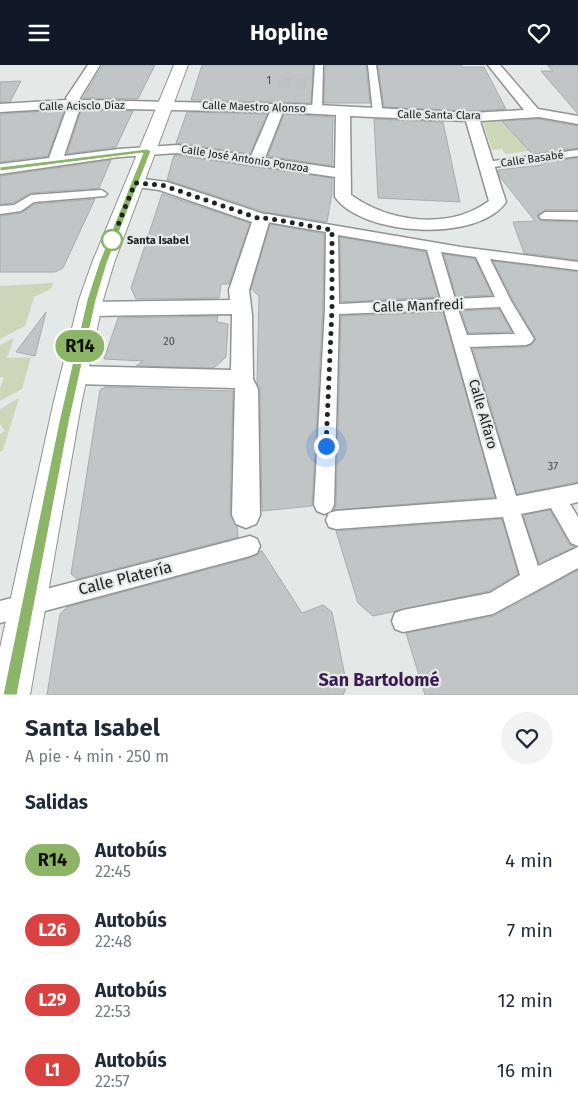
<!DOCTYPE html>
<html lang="es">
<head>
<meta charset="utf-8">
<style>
  :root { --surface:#fff; --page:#f2f2f3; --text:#1f2937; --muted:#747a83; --accent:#111827 }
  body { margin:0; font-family:"Fira Sans",sans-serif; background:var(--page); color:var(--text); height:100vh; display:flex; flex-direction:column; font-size:19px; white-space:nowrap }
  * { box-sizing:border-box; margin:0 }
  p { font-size:16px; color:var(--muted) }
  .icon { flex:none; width:28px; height:28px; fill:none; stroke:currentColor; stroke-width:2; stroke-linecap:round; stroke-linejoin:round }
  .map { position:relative; height:630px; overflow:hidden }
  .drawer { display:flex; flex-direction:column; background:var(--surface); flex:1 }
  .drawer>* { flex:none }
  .badge { padding:0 10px; border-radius:16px; font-size:18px; line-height:32px }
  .you { position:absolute; width:25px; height:25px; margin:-12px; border:4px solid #fff; border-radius:50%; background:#1a73e8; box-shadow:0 0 0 8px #1a73e833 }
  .map>.badge { position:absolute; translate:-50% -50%; box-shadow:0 0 0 2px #fff }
  h2 { padding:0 25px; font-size:19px; line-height:45px }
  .round { display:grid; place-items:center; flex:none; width:52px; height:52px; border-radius:26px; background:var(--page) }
  .headline { display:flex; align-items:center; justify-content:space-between; height:85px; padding:0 25px }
  h1 { font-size:24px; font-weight:700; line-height:38px }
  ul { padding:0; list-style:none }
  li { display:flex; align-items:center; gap:15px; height:70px; padding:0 25px }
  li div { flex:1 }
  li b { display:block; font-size:19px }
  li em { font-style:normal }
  li .badge { min-width:55px; font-weight:700; text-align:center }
  header { display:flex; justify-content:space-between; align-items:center; height:65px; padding:0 25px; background:var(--accent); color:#fff; font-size:22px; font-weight:700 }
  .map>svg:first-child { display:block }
</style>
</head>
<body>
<header><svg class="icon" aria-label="menu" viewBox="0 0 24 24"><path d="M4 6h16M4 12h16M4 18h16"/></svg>Hopline<svg class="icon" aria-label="heart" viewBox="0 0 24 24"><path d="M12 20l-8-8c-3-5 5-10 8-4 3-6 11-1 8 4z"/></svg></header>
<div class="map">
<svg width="578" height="630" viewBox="0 0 578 630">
  <rect width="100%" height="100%" fill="#e4e8e6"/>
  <path fill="#ced6b9" d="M502 56 529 86 505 89 502 84 492 85 483 57Z
    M53 218 51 224 34 232 25 261 0 274V221Z
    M14 273 7 293 31 292 22 324 0 336V323L4 313 0 312V280Z
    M19 333 3 385 0 387V369L5 366 0 359V344Z"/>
  <path fill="#c1c5c5" stroke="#a9acad" d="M103 0H155L138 34 83 33Z
    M202 0H313L311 38 191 35Z
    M325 0H366L370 38H324Z
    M378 0H461L462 2H484L506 44 472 46 384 42Z
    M547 0H578V49L541 6H553Z
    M21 16 10 37H0V17Z
    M59 45H64L48 91 0 97V49Z
    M81 45 133 46 116 82 67 89Z
    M187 47 267 49 250 89 176 78Z
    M284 49 333 52 332 101 268 91Z
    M374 54 443 57 460 137 378 133Z
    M539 54 578 61V83L532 89 502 56Z
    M174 90 332 113V128L327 157 265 147 167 115Z
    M578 93V145H545L537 151 541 156 578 157V195L524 188 513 157 535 156 500 112 498 105 542 100 540 98Z
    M111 95 99 123 31 128 13 138 0 139V111Z
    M162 129 250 158 229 219H221L219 233 136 234 131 223Z
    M95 134 63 203 55 207H0V151L21 148 35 139Z
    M270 159 324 169 323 244 312 441 262 446 260 324 257 318 259 231 251 224Z
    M340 172 426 187 439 232 341 237Z
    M444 189 475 194 492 230 456 232Z
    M493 196 578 207V417L517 429 473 284 526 282 532 279 536 274 513 235Z
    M499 244 512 267 468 268 461 246Z
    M46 247 35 291 16 287Z
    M443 247 495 432 334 445 336 440 341 251Z
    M218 251 217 257 228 259 226 292 214 303 136 301 143 296 104 294 118 253Z
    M105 322 233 326 230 450 237 461 238 472 77 514 71 509 100 325Z
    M550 445 569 479 575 482 539 498 523 450Z
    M502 454 518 509 489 526 373 551 358 538 336 466Z
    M260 486H262L302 548 323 540 332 547 347 621 343 630H47L60 549 67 542 250 493 258 490Z
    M578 505V630H425L406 568 494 551Z"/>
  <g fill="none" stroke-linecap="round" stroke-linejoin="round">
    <path stroke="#bdc1bf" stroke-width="10" stroke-dasharray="10 5" stroke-linecap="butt" d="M284 15V18L315 19"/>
    <defs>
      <path id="pedestrian" d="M315 0H323L322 44 317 47 312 44Z
        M368 0H376L383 49 378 52 373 49Z
        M578 85V91L486 103 480 100 486 97Z
        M101 125 105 127 107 129 105 131 34 137 21 146 0 149V141L14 140 31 130Z
        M545 147H578V155L541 154 539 151Z
        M267 149 461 182 578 197V205L490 194 511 236 534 274 531 278 526 280 470 282 516 431 578 419V437L570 439 578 452V481L571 478 551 443 521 449 538 501 578 482V503L493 549 403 567 395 564 392 556 395 548 403 545 490 528 520 510 503 452 336 464 329 462 326 455 329 448 336 446 497 434 444 245 339 249 334 440 331 446 324 449 317 446 314 440 325 244 326 167 267 157 261 158 255 154 257 151ZM338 170 427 185 441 234 339 239ZM441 187 476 192 495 232 455 234ZM500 242 515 269 467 270 458 244Z
        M250 471 257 474 260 481 257 488 250 491 0 558V536Z"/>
      <path id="minor" d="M88 0H100L80 33V35L317 40 472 48 524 45 488 0H500L538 44 578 51V59L539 52 480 56 506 137C478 178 362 171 335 132V112L177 88 119 92 0 109V99L49 93 67 43 0 47V39L67 35 66 33ZM80 43 270 47 251 91 177 80 119 84 64 91ZM283 47 336 50 335 103 265 93ZM350 51 466 56 489 136C450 165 390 158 351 130Z
        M135 113 167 117 267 150 270 154 249 225 252 250 253 314 258 324 260 450 256 459 246 463 236 459 232 450 235 323 74 319 66 316 63 310 66 304 74 301 231 305 232 249 89 251 82 249 79 244 82 239 89 237 230 235 229 225 252 157 159 125 129 121 127 118 129 115Z"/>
      <path id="secondary" d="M174 0H188L114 198 103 235 81 340 30 630H0V583L53 340 79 235 92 198Z"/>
    </defs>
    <use href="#pedestrian" stroke="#909493" stroke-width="3"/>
    <use href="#minor" stroke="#909493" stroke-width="3"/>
    <use href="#secondary" stroke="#909493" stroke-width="2"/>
    <use href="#pedestrian" fill="#fff" fill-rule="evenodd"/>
    <use href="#minor" fill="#fff" fill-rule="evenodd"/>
    <use href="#secondary" fill="#fff" fill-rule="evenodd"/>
  </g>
  <path fill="#8db567" stroke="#fff" d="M147 84 151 86 107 198 96 235 69 357 17 630H3L59 357 87 235 99 198 143 88 0 106V102Z"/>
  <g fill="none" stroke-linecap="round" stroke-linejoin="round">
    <path stroke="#222323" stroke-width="5" stroke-dasharray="0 9" d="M112 175 135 118 162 120 261 154 267 153 332 165V244L326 381"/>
  </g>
  <circle fill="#fff" stroke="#8db567" stroke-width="2.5" cx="112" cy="175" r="10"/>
  <g text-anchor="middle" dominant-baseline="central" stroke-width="4.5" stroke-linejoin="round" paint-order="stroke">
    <g font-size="11" fill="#4a4c4c">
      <text x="269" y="15">1</text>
      <text x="169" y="276">20</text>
      <text x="553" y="401">37</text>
    </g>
    <g font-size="11" fill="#222323" stroke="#e4e8e6">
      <text transform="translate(82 41) rotate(-1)">Calle Acisclo Díaz</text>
      <text transform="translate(254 42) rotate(2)">Calle Maestro Alonso</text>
      <text transform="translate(439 50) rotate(1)">Calle Santa Clara</text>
      <text transform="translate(245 94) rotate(9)">Calle José Antonio Ponzoa</text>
      <text transform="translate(532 94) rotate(-8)">Calle Basabé</text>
    </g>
    <g font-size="11" font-weight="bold" fill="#222323" stroke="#e4e8e6" text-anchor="start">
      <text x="127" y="175">Santa Isabel</text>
    </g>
    <g font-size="14" fill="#222323" stroke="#e4e8e6">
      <text transform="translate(418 241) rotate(-2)">Calle Manfredi</text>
      <text transform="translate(483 349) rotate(74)">Calle Alfaro</text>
    </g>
    <g font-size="16" fill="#222323" stroke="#e4e8e6">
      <text transform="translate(125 513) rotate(-14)">Calle Platería</text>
    </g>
    <g font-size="18" font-weight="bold" fill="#3b1a52" stroke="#e4e8e6">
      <text x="379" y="615">San Bartolomé</text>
    </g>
  </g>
</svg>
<div class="you" style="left:326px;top:381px"></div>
<b class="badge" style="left:80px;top:281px;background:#8db567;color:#111">R14</b>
</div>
<section class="drawer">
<div class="headline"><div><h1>Santa Isabel</h1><p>A pie · 4 min · 250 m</p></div><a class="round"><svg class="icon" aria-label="heart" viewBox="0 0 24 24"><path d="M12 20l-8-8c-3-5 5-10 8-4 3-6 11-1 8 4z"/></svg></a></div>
<h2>Salidas</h2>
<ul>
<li><span class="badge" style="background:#8db567;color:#111">R14</span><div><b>Autobús</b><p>22:45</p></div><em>4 min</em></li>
<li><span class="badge" style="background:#da4241;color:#fff">L26</span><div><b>Autobús</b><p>22:48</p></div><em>7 min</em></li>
<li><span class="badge" style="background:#da4241;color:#fff">L29</span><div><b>Autobús</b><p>22:53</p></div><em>12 min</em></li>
<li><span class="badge" style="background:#da4240;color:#fff">L1</span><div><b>Autobús</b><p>22:57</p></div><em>16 min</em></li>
</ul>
</section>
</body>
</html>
